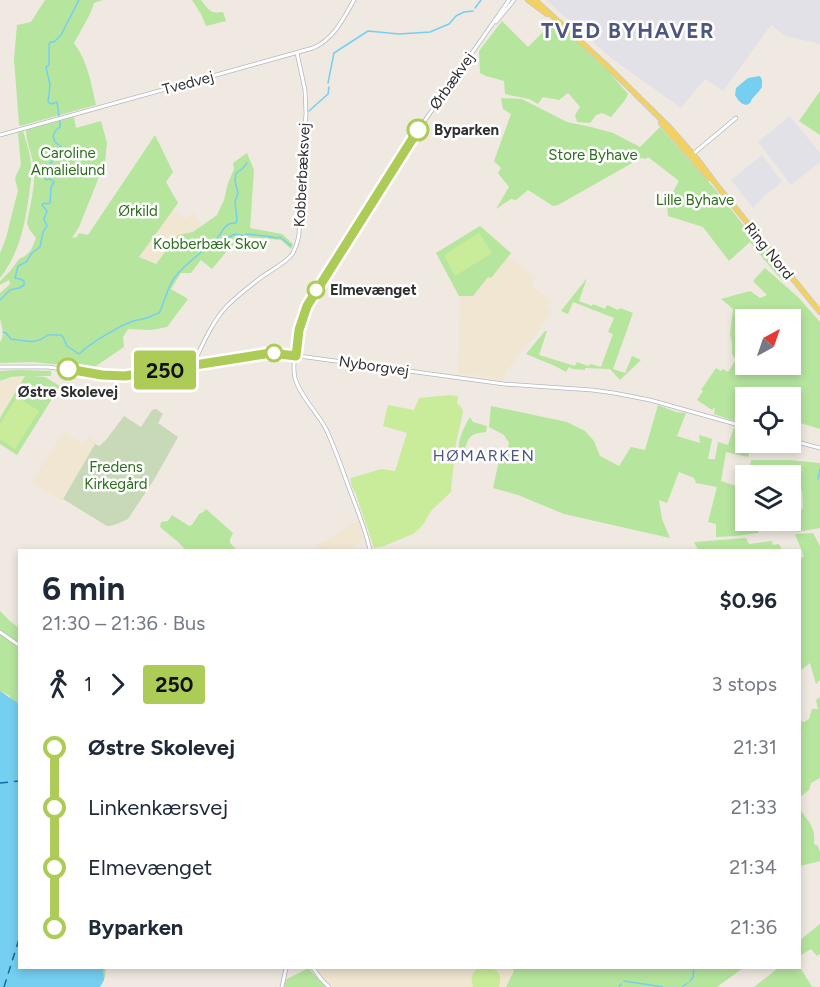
<!DOCTYPE html>
<html lang="en">
<head>
<meta charset="utf-8">
<style>
  :root { --surface:#fff; --page:#f2f2f3; --text:#1f2937; --muted:#747a83 }
  body { margin:0; font-family:Figtree,sans-serif; background:var(--page); color:var(--text); height:100vh; display:flex; flex-direction:column; font-size:22px; white-space:nowrap }
  * { box-sizing:border-box; margin:0 }
  p { font-size:20px; color:var(--muted) }
  .icon { flex:none; width:33px; height:33px; fill:none; stroke:currentColor; stroke-width:2; stroke-linecap:round; stroke-linejoin:round }
  .map { position:relative; flex:1; overflow:hidden }
  .details { position:absolute; left:18px; top:549px; width:783px; height:420px; display:flex; flex-direction:column; background:var(--surface); border-radius:0px; box-shadow:0 3px 9px #0003 }
  .details>* { flex:none }
  .badge { padding:0 12px; border-radius:4px; font-size:21px; line-height:39px }
  .needle { width:39px; rotate:40deg }
  .controls { position:absolute; left:735px; top:309px; display:grid; gap:12px }
  .controls a { display:grid; place-items:center; width:66px; height:66px; border-radius:0px; background:var(--surface); box-shadow:0 3px 9px #0003; font-size:30px }
  .map>.badge { position:absolute; translate:-50% -50%; box-shadow:0 0 0 3px #fff }
  .legs { display:flex; align-items:center; gap:9px; height:66px; padding:0 24px; font-size:20px }
  .legs p { margin-inline-start:auto }
  .summary { display:flex; align-items:center; justify-content:space-between; height:102px; padding:0 24px }
  h1 { font-size:33px; font-weight:700; line-height:45px }
  ul { padding:0 24px; list-style:none }
  li { display:flex; align-items:center; gap:21px; height:60px; font-size:22px }
  li i { display:grid; place-items:center; width:9px; height:100%; margin:0 8px; background:currentColor }
  li i::after { content:''; width:15px; height:15px; margin:-8px; border:4px solid; border-radius:50%; background:var(--surface) }
  li p { margin-inline-start:auto }
  li:first-child i { background:linear-gradient(#0000 50%,currentColor 0) }
  li:last-child i { background:linear-gradient(currentColor 50%,#0000 0) }
  .map>svg:first-child { display:block }
</style>
</head>
<body>
<div class="map">
<svg width="820" height="987" viewBox="0 0 820 987">
  <rect width="100%" height="100%" fill="#efe9e1"/>
  <path fill="#e3e1e8" d="M546 0H820V44L785 36 771 25 723 91 705 79 681 108 611 58Z
    M790 116 820 153V162L791 185 758 142Z
    M762 155 782 182 762 198 753 208 731 180Z"/>
  <path fill="#f0e6d1" d="M174 209 184 219 194 213 202 226 193 233 178 235 156 264 139 256Z
    M480 226 511 253 508 257 536 278 531 285 551 301 546 307 552 312 540 327 541 328 508 369 502 381 476 375 458 374 460 299 436 253Z
    M11 378H24L1 416 0 415V382Z
    M64 432 83 444 89 436 97 441 61 500 36 485 33 479Z
    M358 521 364 540 348 550H320L316 546Z
    M316 968H513L514 971 506 987H334L325 979Z"/>
  <path fill="#b6e59e" fill-rule="evenodd" d="M45 0H103L94 3 90 14 74 43C88 62 91 83 96 105L20 126 19 124 14 59 17 25 31 22Z
    M192 0H201C209 10 210 14 223 12L226 21 206 26 201 14Z
    M502 21 528 47 554 21 608 71 628 94 625 100 611 117 602 113 596 115 590 123 577 122 575 115 580 107 568 93 559 100 543 97 538 104 529 99 505 94 504 81 486 76 480 73 479 51Z
    M820 91V135L799 121Z
    M501 98 522 99 567 122 591 127 613 133 640 147 660 127 714 188 785 277 783 281 772 269 750 242 729 261 703 227 668 216 667 203 679 181 648 157 646 159 641 158 558 205 553 206 528 190 516 200 511 199 496 209 509 187 498 173 501 168 494 161 511 114 503 109Z
    M74 117 76 128 101 121 107 143 105 162 79 227 72 238 77 237 79 233 88 235 155 135 173 172 166 182 178 203 139 257 156 264 178 235 193 232 217 215 224 200 228 183 234 169 233 163 247 153 254 170 250 228 282 234 293 244 291 249 281 240 247 237 227 251 212 269 201 260 191 273H181L171 289 188 299 167 327 151 330 128 329 123 337 124 347 93 368 33 362 0 363V342L2 339 3 332 0 318V293L10 284 9 280 0 285V281L11 270 19 259 25 256 31 250 36 238 29 229 27 223C30 206 36 183 34 167 32 154 26 142 26 130Z
    M23 131C26 142 30 152 31 163 33 174 30 185 29 195 25 225 19 254 0 278V253L6 238 15 202 18 191 15 178 21 165 18 133Z
    M480 226 511 253 491 278 488 277 473 296H459L436 253Z
    M765 268 798 297 820 322V429L791 420 790 398H746L745 412 739 411 734 421 714 414 715 407 712 410 697 400 703 391 701 390 716 368 721 371 723 369 728 372 735 361 737 362 732 354V343L730 335 733 309 721 299 750 291 760 298 767 295 753 281ZM746 320H790V364H746Z
    M587 278 579 301 592 306 593 304 605 309 607 305 618 310 620 308 633 313 613 369 625 373 632 356 641 360 620 380 610 369 585 368V370L573 369 569 367 566 372 555 366 526 354 545 331H547L539 355 575 366 577 362 588 366 591 364 601 367 613 334 608 332 614 318 573 302 568 314 561 311Z
    M19 370 51 371V376H33L45 377 60 386 17 455 0 444V418L25 376 11 377 0 381V371Z
    M658 405 676 412 686 413 677 436 700 443 699 435 712 439 708 459H715L718 442 728 445 734 428 745 432 746 442 753 443 748 457 726 452 721 481 745 489 746 520 763 521 758 530V533L735 536 716 537V524L708 522 717 487 696 483 694 478 679 472 667 503 659 500 662 519 670 538 564 514 518 495 493 488 499 461 506 455 509 443 504 435 489 427 491 406 567 422 585 431 594 441 600 456 619 466 631 447 645 450Z
    M470 417 473 422 487 426 486 432C471 434 469 435 465 449L483 458 496 461 463 460C453 447 463 429 470 417Z
    M751 460H789L820 463V528L797 532 798 515 803 507 802 490H791L790 476H748Z
    M206 509 233 533 230 539V543L237 550H186L178 542 160 527 161 522 168 521 172 515 189 526 192 525 199 514 203 512Z
    M813 533 820 546V680L816 684 810 663 800 671V558L804 557 795 534Z
    M746 538 749 544 772 541 773 545 779 544 782 550H698L694 542Z
    M0 611 11 622 19 628 20 968H106L105 977 100 987H0L10 696 0 691Z
    M820 697V778L811 783 809 790 800 797V721L804 722 809 719 812 709H818L816 700Z
    M800 809C808 822 816 826 814 844L818 846 820 852V861L800 866Z
    M820 924V954L817 956 811 949 800 956V940Z
    M800 967 812 987H754L778 968Z
    M511 968H743L717 987H506L514 971 513 969Z
    M307 969H309L326 987H284L285 980Z"/>
  <path fill="#c8d9b8" d="M156 409 163 414 158 423 178 437 155 478 128 519 117 524 110 526H107L63 499 95 444 99 446 106 440 124 416 141 427 152 410Z"/>
  <path fill="#c9ec9a" d="M479 233 492 253 455 276 444 255Z
    M451 395 458 396 457 403 462 408 463 412 456 443 451 490 452 491 431 511 423 525 413 534 384 546 374 548 356 494C353 489 350 484 351 478L381 469 395 471 407 433 383 426 388 405 414 410 419 398Z
    M17 397 39 411 15 449 0 439V424Z
    M479 968C493 967 504 969 499 987H473C470 979 472 972 479 968Z"/>
  <path fill="#75cff0" d="M760 76 762 80V87C759 92 755 95 752 99 751 100 751 102 750 103 744 109 737 99 735 95L736 88 748 78Z
    M0 691 19 704 20 968H103L104 980 100 987H0Z"/>
  <g fill="none" stroke-linecap="round" stroke-linejoin="round">
    <path stroke="#75cff0" stroke-width="1.5" d="M475 8 481 0
      M328 83 334 53 368 31 399 34 430 32 449 24 456 16 464 12 473 11
      M309 111 328 94 329 87
      M59 116 57 102 51 104 48 102 50 85 46 67 49 65V44L51 42H54L61 35 79 0
      M219 241 224 240 235 234 245 236 246 234C258 235 267 236 277 238L280 237 291 246
      M0 300 10 290 19 288 24 285V281L20 279 15 278 18 266 26 262 32 253 40 247 43 232 47 226 44 219 47 211 42 205 44 203 48 204 50 203 51 187 54 182 50 179 46 180 44 176C47 165 56 158 61 147L55 142 53 136 56 130 60 127V120
      M3 332 6 333 11 339C28 341 34 345 48 335H61L63 337 67 346 79 354C89 344 123 323 137 320 141 319 141 320 146 318 151 317 154 314 159 313 165 302 167 287 175 277 184 265 200 254 211 244L218 240V237C224 230 225 222 236 223L237 219 235 202 238 193 235 181 236 173 242 169 247 163
      M818 479 820 469
      M624 981 663 987
      M690 981 693 977 694 968
      M619 987 621 984
      M682 987 688 983"/>
    <path stroke="#0d6fa3" stroke-width="1.5" stroke-dasharray="8 6" stroke-linecap="butt" d="M0 783 20 781
      M4 987 20 936"/>
    <defs>
      <path id="minor" d="M496 22 514 0
        M0 135 313 48C334 39 343 19 354 0
        M693 154 736 118
        M197 365 196 358 198 354C206 337 214 320 227 306 238 295 251 285 263 276 273 269 286 263 293 253 296 247 298 241 299 235L301 172 306 114 305 90 297 53
        M0 367H48L110 376H125L277 353 504 384 592 390 614 393 650 400 746 427
        M790 440 820 448
        M370 550C366 531 358 512 351 493 343 472 336 450 326 429 317 412 300 396 295 378 291 361 300 321 307 306L421 126 509 0
        M0 632 20 646
        M313 968 321 979 329 987
        M282 987 286 968"/>
      <path id="major" d="M528 0 547 14
        M535 0 605 64 671 129 698 160 719 188 820 312
        M661 123 709 178"/>
    </defs>
    <use href="#minor" stroke="#b4b7c1" stroke-width="4.5"/>
    <use href="#major" stroke="#c9c9c9" stroke-width="6"/>
    <use href="#minor" stroke="#fff" stroke-width="3"/>
    <use href="#major" stroke="#f2d163" stroke-width="4.5"/>
  </g>
  <g fill="none" stroke-linecap="round" stroke-linejoin="round">
    <defs>
      <path id="line-1" d="M68 369 102 375 125 376 271 353 296 356 299 330 307 306 418 130"/>
    </defs>
    <use href="#line-1" stroke="#fff" stroke-width="14"/>
    <use href="#line-1" stroke="#adcb57" stroke-width="9"/>
  </g>
  <g fill="#fff" stroke="#adcb57" stroke-width="3">
    <circle cx="418" cy="130" r="10"/>
    <circle cx="316" cy="290" r="8"/>
    <circle cx="274" cy="353" r="8"/>
    <circle cx="68" cy="369" r="10"/>
  </g>
  <g text-anchor="middle" dominant-baseline="central" stroke-width="5" stroke-linejoin="round" paint-order="stroke">
    <g font-size="15" fill="#2e2e2e" stroke="#fff">
      <text transform="translate(452 81) rotate(-55)">Ørbækvej</text>
      <text transform="translate(188 83) rotate(-15)">Tvedvej</text>
      <text transform="translate(302 175) rotate(-87)">Kobberbæksvej</text>
      <text transform="translate(769 251) rotate(51)">Ring Nord</text>
      <text transform="translate(374 366) rotate(8)">Nyborgvej</text>
    </g>
    <g font-size="15" font-weight="bold" fill="#2e2e2e" stroke="#fff" text-anchor="start">
      <text x="434" y="130">Byparken</text>
      <text x="330" y="290">Elmevænget</text>
      <text x="68" y="392" text-anchor="middle">Østre Skolevej</text>
    </g>
    <g font-size="15" fill="#2c6e1b" stroke="#fff">
      <text x="68" y="153">Caroline<tspan x="68" dy="17">Amalielund</tspan></text>
      <text x="593" y="155">Store Byhave</text>
      <text x="695" y="200">Lille Byhave</text>
      <text x="138" y="211">Ørkild</text>
      <text x="210" y="244">Kobberbæk Skov</text>
      <text x="116" y="467">Fredens<tspan x="116" dy="17">Kirkegård</tspan></text>
    </g>
    <g font-size="16" letter-spacing="1.5" fill="#4d5680" stroke="#fff">
      <text x="484" y="455">HØMARKEN</text>
    </g>
    <g font-size="21" font-weight="bold" letter-spacing="1.5" fill="#4d5680" stroke="#fff">
      <text x="628" y="30">TVED BYHAVER</text>
    </g>
  </g>
</svg>
<div class="controls">
<a><svg class="needle" viewBox="-14 -14 28 28"><path d="M0-13l5 13h-10z" fill="#e53935"/><path d="M0 13l5-13h-10z" fill="#747a83"/></svg></a>
<a><svg class="icon" aria-label="locate" viewBox="0 0 24 24"><circle cx="12" cy="12" r="6"/><path d="M12 2v4M12 18v4M2 12h4M18 12h4"/></svg></a>
<a><svg class="icon" aria-label="layers" viewBox="0 0 24 24"><path d="M12 4l9 5-9 5-9-5zM3 14l9 5 9-5"/></svg></a>
</div>
<b class="badge" style="left:165px;top:370px;background:#adcb57;color:#111">250</b>
<section class="details">
<div class="summary"><div><h1>6 min</h1><p>21:30 – 21:36 · Bus</p></div><b>$0.96</b></div>
<div class="legs"><svg class="icon" aria-label="walk" viewBox="0 0 24 24"><circle cx="13" cy="4" r="2"/><path d="M13 8l-2 6 4 7M11 14l-3 7M7 12l3-4h3l4 4"/></svg>1<svg class="icon" aria-label="forward" viewBox="0 0 24 24"><path d="M9 5l7 7-7 7"/></svg><b class="badge" style="background:#adcb57;color:#111">250</b><p>3 stops</p></div>
<ul>
<li><i style="color:#adcb57"></i><b>Østre Skolevej</b><p>21:31</p></li>
<li><i style="color:#adcb57"></i><span>Linkenkærsvej</span><p>21:33</p></li>
<li><i style="color:#adcb57"></i><span>Elmevænget</span><p>21:34</p></li>
<li><i style="color:#adcb57"></i><b>Byparken</b><p>21:36</p></li>
</ul>
</section>
</div>
</body>
</html>
